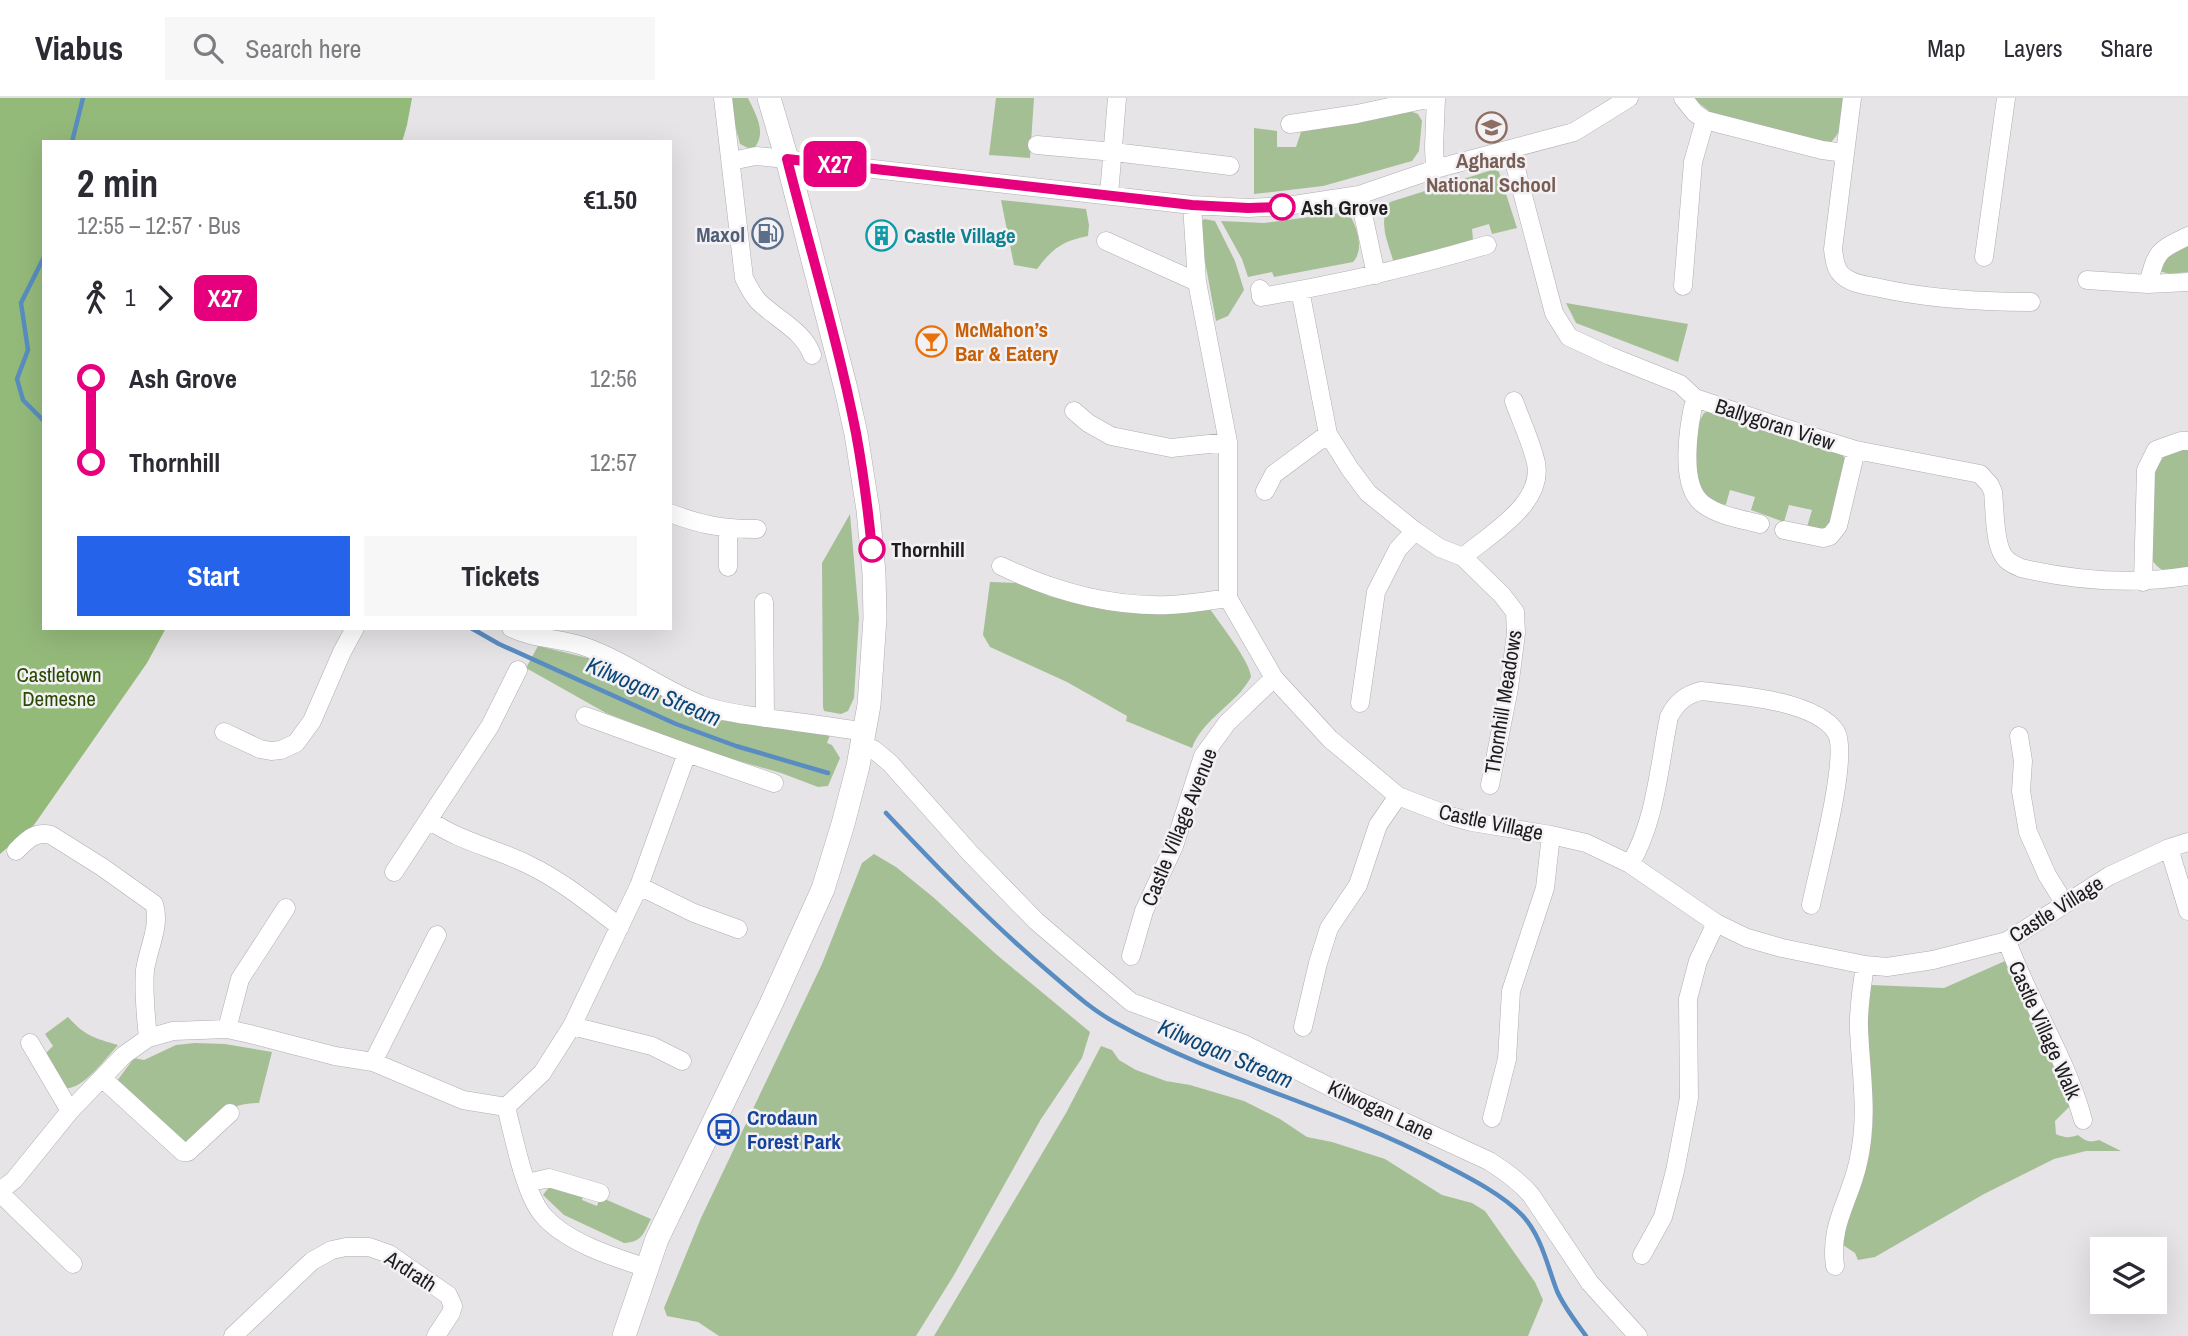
<!DOCTYPE html>
<html lang="en">
<head>
<meta charset="utf-8">
<style>
  :root { --surface:#fff; --page:#f7f7f7; --text:#2b2b33; --muted:#7c7c81; --line:#e1e1e2; --accent:#2563eb }
  body { margin:0; font-family:"Archivo Narrow",sans-serif; background:var(--page); color:var(--text); height:100vh; display:flex; flex-direction:column; font-size:26px; white-space:nowrap }
  * { box-sizing:border-box; margin:0 }
  p { font-size:23px; color:var(--muted) }
  .icon { flex:none; width:38px; height:38px; fill:none; stroke:currentColor; stroke-width:2; stroke-linecap:round; stroke-linejoin:round }
  .map { position:relative; flex:1; overflow:hidden }
  .panel { position:absolute; left:42px; top:42px; width:630px; height:490px; display:flex; flex-direction:column; background:var(--surface); border-radius:0px; box-shadow:0 7px 28px #0002 }
  .panel>* { flex:none }
  .badge { padding:0 14px; border-radius:10px; font-size:24px; line-height:46px }
  .fabs { position:absolute; left:2090px; top:1139px; display:grid; gap:14px }
  .fabs a { display:grid; place-items:center; width:77px; height:77px; border-radius:0px; background:var(--surface); box-shadow:0 7px 28px #0002; font-size:35px }
  .map>.badge { position:absolute; translate:-50% -50%; box-shadow:0 0 0 4px #fff }
  .legs { display:flex; align-items:center; gap:10px; height:77px; padding:0 35px; font-size:23px }
  .legs p { margin-inline-start:auto }
  .headline { display:flex; align-items:center; justify-content:space-between; height:119px; padding:0 35px }
  h1 { font-size:38px; font-weight:700; line-height:52px }
  .primary-button { display:flex; gap:14px; margin-top:auto; padding:14px 35px }
  .primary-button a { flex:1; height:80px; border-radius:0px; background:var(--accent); color:#fff; font-size:28px; font-weight:700; line-height:80px; text-align:center }
  .primary-button a+a { background:var(--page); color:var(--text) }
  ul { padding:0 35px; list-style:none }
  li { display:flex; align-items:center; gap:24px; height:84px; font-size:26px }
  li i { display:grid; place-items:center; width:10px; height:100%; margin:0 9px; background:currentColor }
  li i::after { content:''; width:18px; height:18px; margin:-9px; border:5px solid; border-radius:50%; background:var(--surface) }
  li p { margin-inline-start:auto }
  li:first-child i { background:linear-gradient(#0000 50%,currentColor 0) }
  li:last-child i { background:linear-gradient(currentColor 50%,#0000 0) }
  header { display:flex; align-items:center; gap:42px; box-sizing:border-box; height:98px; padding:0 35px; background:var(--surface); border-bottom:2px solid var(--line) }
  header strong { font-size:33px }
  nav { display:flex; gap:38px; margin-inline-start:auto; font-size:24px }
  .search { width:490px; height:63px; background:var(--page); display:flex; align-items:center; gap:18px; box-sizing:border-box; padding:0 24px; border-radius:0px; color:var(--muted); font-size:26px }
  .map>svg:first-child { display:block }
</style>
</head>
<body>
<header>
<strong>Viabus</strong>
<div class="search"><svg class="icon" aria-label="search" viewBox="0 0 24 24"><circle cx="10" cy="10" r="6"/><path d="M15 15l6 6"/></svg>Search here</div>
<nav><a>Map</a><a>Layers</a><a>Share</a></nav>
</header>
<div class="map">
<svg width="2188" height="1238" viewBox="0 0 2188 1238">
  <rect width="100%" height="100%" fill="#e6e4e7"/>
  <path fill="#a5bf95" d="M732 0H748C755 15 767 34 755 49L748 50 740 46 734 23Z
    M996 0H1034L1030 60 989 57Z
    M1692 0H1846C1843 19 1844 33 1829 46L1712 15Z
    M1410 13 1418 16 1422 23 1419 53 1412 63 1323 88 1254 96V30L1277 33V49H1296L1301 34Z
    M1495 71 1499 74 1517 130 1492 136 1489 126 1472 131 1473 141 1468 148 1398 164 1393 162C1387 142 1378 123 1390 104Z
    M1001 102 1086 111 1089 127 1088 138C1062 143 1052 151 1037 171L1014 167Z
    M1340 115 1351 119C1358 133 1364 152 1353 164L1274 179 1272 174 1248 179 1242 161 1221 123 1264 125Z
    M1204 121 1215 123 1235 163 1244 192 1228 218 1216 223 1199 131 1200 126Z
    M2188 146V174L2171 176 2158 173 2162 158Z
    M1566 205 1688 226 1678 264 1576 225Z
    M1710 313 1840 355 1844 359 1845 363 1831 425 1825 433 1807 429 1812 412 1789 407 1784 424 1751 412 1755 399 1730 392 1726 406 1722 409 1706 402 1697 379 1696 329 1704 315Z
    M2188 350V471C2172 474 2162 477 2152 462L2154 380 2157 367 2167 355Z
    M850 416 859 520 854 600 848 613 841 616 824 613 823 609 822 465Z
    M990 484 1020 485 1049 498 1083 507 1109 511H1210C1220 526 1250 563 1251 579 1236 607 1203 620 1192 650L1126 623 1127 618 1067 584 990 549 983 537Z
    M538 548 596 562 630 577 686 612 713 621 830 637 827 645 832 647 840 660 828 688 818 689 781 675 704 653 606 615 526 570Z
    M874 756 896 769 933 799 997 857 1090 934 1082 960 1041 1021 954 1177 916 1238H719L698 1224 667 1218 664 1210 701 1120 822 866 862 765Z
    M2005 863 2070 999 2069 1009 2055 1023 2056 1036C2064 1040 2070 1040 2078 1037 2085 1043 2090 1045 2099 1042L2121 1053H2086L2054 1061 1984 1096 1875 1159 1858 1162 1855 1155 1843 1147 1866 908 1871 887 1944 890Z
    M68 919C85 938 94 940 118 947 107 959 82 993 65 990L46 965 47 954 53 948 45 936Z
    M195 945 225 946 272 954 259 1005C222 1006 212 1023 186 1046L117 983 134 960 144 962 176 947Z
    M1101 948 1112 952 1119 962 1136 972 1166 983 1190 987 1244 1003 1280 1021 1307 1039 1332 1044 1385 1061 1442 1097 1472 1105 1485 1113 1535 1184 1543 1202 1528 1238H934L1066 1015Z
    M549 1089 583 1099 582 1102 597 1108 600 1099 651 1121C643 1136 642 1144 624 1145L564 1117 543 1097Z"/>
  <path fill="#94ba7a" d="M0 0H412L407 27 402 44H44V530H166L147 565 34 727 0 756Z"/>
  <g fill="none" stroke-linecap="round" stroke-linejoin="round">
    <path stroke="#598dc1" stroke-width="4.5" d="M72 44 83 0
      M44 159 21 205 28 252 17 281 23 302 44 323
      M471 530 499 546 676 626 736 648 828 675
      M886 715C938 770 991 825 1049 874 1070 892 1092 912 1116 925 1218 982 1334 1009 1437 1063 1464 1077 1501 1095 1522 1117 1542 1139 1547 1167 1557 1193 1564 1209 1576 1224 1586 1238"/>
    <defs>
      <path id="minor" d="M723 0 744 180C748 188 752 196 758 203 776 221 804 233 812 257
        M1683 0 1695 15 1705 22 1693 64 1683 188
        M1852 0 1833 151C1834 159 1835 170 1841 176 1849 185 1864 187 1875 189 1927 201 1978 204 2031 204
        M1705 22 1822 52 1845 55
        M1290 26 1357 16 1432 0
        M1037 47 1114 54 1230 68
        M1511 52 1554 215 1569 239 1610 258 1680 286 1695 300 1772 326 1856 352 1980 376 1990 387 1993 394C1995 411 1994 443 2003 457 2007 464 2014 467 2021 470 2077 483 2132 487 2188 478
        M731 63 756 58 767 59 1192 107 1248 110 1287 108 1359 97 1435 71 1574 34 1629 0
        M1435 71 1434 49 1436 0
        M1109 97 1117 0
        M1359 97 1376 177
        M1192 107 1197 184 1228 344V500L1274 580 1330 641 1398 698 1450 718 1472 724 1551 737 1586 745 1630 766 1716 825 1747 840 1782 850 1865 867 1887 869 1933 862 2007 843 2109 778 2169 750 2188 744
        M1106 143 1197 184
        M1984 159 2006 0
        M2087 182 2148 186 2188 184
        M2148 186C2157 153 2157 153 2188 138
        M1260 191 1261 199C1338 186 1413 169 1487 147
        M1300 192 1328 336 1350 371 1368 395 1415 433 1440 450 1463 459 1502 497 1515 514 1516 535 1509 590 1490 687
        M1695 300C1689 325 1678 388 1703 406 1719 418 1741 421 1760 426
        M1074 313 1088 325 1111 338 1171 350 1228 344
        M1265 393 1274 376 1328 336
        M670 415C701 427 723 431 757 431
        M1784 432 1823 440 1830 438 1838 428 1856 352
        M1463 459C1490 436 1544 406 1536 365 1531 343 1521 323 1514 303
        M1001 468C1053 493 1111 509 1169 507 1189 506 1208 503 1228 500
        M728 469V431
        M2143 484 2146 372 2156 352 2181 343H2188
        M764 504 765 620
        M511 530C533 541 560 540 583 548 626 563 661 591 702 607 720 614 741 616 760 619 795 624 830 628 865 634
        M1360 605 1376 494 1398 451 1415 433
        M224 634 260 651 271 653 281 652 296 645 312 623 342 554 355 530
        M2019 638 2023 663 2021 693 2028 734 2047 777 2065 806
        M862 649 873 651 890 665 970 755 1036 823 1131 904 1244 946 1346 997 1489 1063C1505 1073 1519 1083 1531 1097L1590 1185 1638 1238
        M687 655 774 685
        M429 722C459 743 494 750 527 766 561 782 590 806 620 829
        M2169 750 2188 813
        M16 753C27 742 35 733 51 737L102 769 154 806C161 827 148 851 145 872 143 895 146 918 148 940
        M1630 766C1656 723 1659 667 1669 619 1676 605 1685 597 1701 593 1736 597 1815 602 1836 634 1850 657 1817 776 1811 807
        M394 774 490 628 518 572
        M639 788 694 815 738 831
        M2007 843C2029 904 2066 959 2083 1022
        M1131 858 1144 813 1174 748 1203 658 1227 625 1274 580
        M572 928 652 948 682 963
        M1303 929 1318 865 1329 830 1358 787 1378 727 1398 698
        M227 931 240 881 286 810
        M30 945 70 1013
        M373 964 437 837
        M102 980 183 1054H188L230 1015
        M506 1009C514 1039 524 1094 542 1116 565 1144 613 1159 647 1170
        M1492 1020 1507 961 1511 893 1545 790 1551 737
        M527 1085 549 1080 600 1095
        M0 1093 14 1082 70 1013 124 957 148 940 173 933 227 931 250 936 335 958 373 964 463 1002 506 1009 542 975 572 928 639 788 687 655 585 618
        M0 1095 73 1166
        M1642 1157 1663 1119 1675 1073 1689 1000 1688 901 1698 863 1716 825
        M1835 1168C1829 1127 1850 1102 1858 1065 1869 1018 1861 978 1859 931 1858 910 1862 889 1865 867
        M233 1238 312 1163 332 1152 346 1149H369L389 1156 448 1197 453 1208 451 1215 436 1238"/>
      <path id="major" d="M624 1238 657 1141 771 906 823 791 843 726 858 668 869 607 875 520 874 475 868 412 856 336 846 291 787 61 769 0"/>
    </defs>
    <use href="#minor" stroke="#afadb0" stroke-width="19"/>
    <use href="#major" stroke="#afadb0" stroke-width="24"/>
    <use href="#minor" stroke="#fff" stroke-width="18"/>
    <use href="#major" stroke="#fff" stroke-width="23"/>
  </g>
  <g fill="none" stroke-linecap="round" stroke-linejoin="round">
    <defs>
      <path id="line-1" d="M872 451C868 412 863 373 856 335 838 243 810 152 787 61L1192 107 1248 110 1282 109"/>
    </defs>
    <use href="#line-1" stroke="#fff" stroke-width="16"/>
    <use href="#line-1" stroke="#e6007e" stroke-width="10"/>
  </g>
  <defs>
    <symbol id="school-ring" viewBox="-11 -11 22 22"><circle r="9.5" fill="#f3f1f4" stroke="#8d6e63" stroke-width="1.5"/><path d="M0-5L7-2L0 1L-7-2ZM-4 1L0 2.5L4 1V4Q0 6-4 4Z" fill="#8d6e63"/></symbol>
    <symbol id="fuel-ring" viewBox="-11 -11 22 22"><circle r="9.5" fill="#f3f1f4" stroke="#5c6f8a" stroke-width="1.5"/><path d="M-5.5-6h7V0h2V4h1.3V-2.5L3-4.5l.8-.8L6-3V5H2.5V1h-1V6h-7ZM-4.2-4.7v3.2H.2V-4.7Z" fill="#5c6f8a"/></symbol>
    <symbol id="building-ring" viewBox="-11 -11 22 22"><circle r="9.5" fill="#f3f1f4" stroke="#0f9aa8" stroke-width="1.5"/><path d="M-4-6H4V6H1V3H-1V6H-4ZM-2.5-4.3h1.7v1.8h-1.7ZM.8-4.3h1.7v1.8H.8ZM-2.5-1h1.7V.8h-1.7ZM.8-1h1.7V.8H.8Z" fill="#0f9aa8"/></symbol>
    <symbol id="bar-ring" viewBox="-11 -11 22 22"><circle r="9.5" fill="#f3f1f4" stroke="#e8710a" stroke-width="1.5"/><path d="M-6-5H6L.8 .8V4.5H3.5V6h-7V4.5H-.8V.8Z" fill="#e8710a"/></symbol>
    <symbol id="bus-ring" viewBox="-11 -11 22 22"><circle r="9.5" fill="#f3f1f4" stroke="#1a4fb4" stroke-width="1.5"/><path d="M-5-6H5V4H4V6H2V4H-2V6H-4V4H-5ZM-3.5-4V0h7V-4ZM-3.5 1.2v1.5H-2V1.2ZM2 1.2v1.5H3.5V1.2Z" fill="#1a4fb4"/></symbol>
  </defs>
  <g fill-rule="evenodd">
    <use href="#school-ring" x="1474" y="12" width="35" height="35"/>
    <use href="#fuel-ring" x="750" y="118" width="35" height="35"/>
    <use href="#building-ring" x="864" y="120" width="35" height="35"/>
    <use href="#bar-ring" x="914" y="226" width="35" height="35"/>
    <use href="#bus-ring" x="706" y="1014" width="35" height="35"/>
  </g>
  <g fill="#fff" stroke="#e6007e" stroke-width="3.5">
    <circle cx="1282" cy="109" r="12"/>
    <circle cx="872" cy="451" r="12"/>
  </g>
  <g text-anchor="middle" dominant-baseline="central" stroke-width="5" stroke-linejoin="round" paint-order="stroke">
    <g font-size="21" font-weight="bold" fill="#785e54" stroke="#f3f1f4">
      <text x="1491" y="62">Aghards<tspan x="1491" dy="24">National School</tspan></text>
    </g>
    <g font-size="21" font-weight="bold" fill="#1e1d1e" stroke="#f3f1f4" text-anchor="start">
      <text x="1301" y="109">Ash Grove</text>
      <text x="891" y="451">Thornhill</text>
    </g>
    <g font-size="21" font-weight="bold" fill="#4e5e75" stroke="#f3f1f4" text-anchor="end">
      <text x="745" y="136">Maxol</text>
    </g>
    <g font-size="21" font-weight="bold" fill="#0d838f" stroke="#f3f1f4" text-anchor="start">
      <text x="904" y="137">Castle Village</text>
    </g>
    <g font-size="21" font-weight="bold" fill="#c56008" stroke="#f3f1f4" text-anchor="start">
      <text x="955" y="231">McMahon’s<tspan x="955" dy="24">Bar &amp; Eatery</tspan></text>
    </g>
    <g font-size="21" fill="#1e1d1e" stroke="#f3f1f4">
      <text transform="translate(1775 326) rotate(18)">Ballygoran View</text>
      <text transform="translate(1503 604) rotate(-81)">Thornhill Meadows</text>
      <text transform="translate(1491 724) rotate(12)">Castle Village</text>
      <text transform="translate(1179 729) rotate(-68)">Castle Village Avenue</text>
      <text transform="translate(2056 811) rotate(-32)">Castle Village</text>
      <text transform="translate(2045 932) rotate(66)">Castle Village Walk</text>
      <text transform="translate(1381 1012) rotate(25)">Kilwogan Lane</text>
      <text transform="translate(411 1173) rotate(33)">Ardrath</text>
    </g>
    <g font-size="21" fill="#294a04" stroke="#f3f1f4">
      <text x="59" y="576">Castletown<tspan x="59" dy="24">Demesne</tspan></text>
    </g>
    <g font-size="21" font-weight="bold" fill="#164399" stroke="#f3f1f4" text-anchor="start">
      <text x="747" y="1019">Crodaun<tspan x="747" dy="24">Forest Park</tspan></text>
    </g>
    <g font-size="23" font-style="italic" fill="#0c4778" stroke="#f3f1f4">
      <text transform="translate(654 593) rotate(23)">Kilwogan Stream</text>
      <text transform="translate(1226 955) rotate(23)">Kilwogan Stream</text>
    </g>
  </g>
</svg>
<div class="fabs">
<a><svg class="icon" aria-label="layers" viewBox="0 0 24 24"><path d="M12 4l9 5-9 5-9-5zM3 14l9 5 9-5"/></svg></a>
</div>
<b class="badge" style="left:835px;top:66px;background:#e6007e;color:#fff">X27</b>
<section class="panel">
<div class="headline"><div><h1>2 min</h1><p>12:55 – 12:57 · Bus</p></div><b>€1.50</b></div>
<div class="legs"><svg class="icon" aria-label="walk" viewBox="0 0 24 24"><circle cx="13" cy="4" r="2"/><path d="M13 8l-2 6 4 7M11 14l-3 7M7 12l3-4h3l4 4"/></svg>1<svg class="icon" aria-label="forward" viewBox="0 0 24 24"><path d="M9 5l7 7-7 7"/></svg><b class="badge" style="background:#e6007e;color:#fff">X27</b></div>
<ul>
<li><i style="color:#e6007e"></i><b>Ash Grove</b><p>12:56</p></li>
<li><i style="color:#e6007e"></i><b>Thornhill</b><p>12:57</p></li>
</ul>
<div class="primary-button"><a>Start</a><a>Tickets</a></div>
</section>
</div>
</body>
</html>
